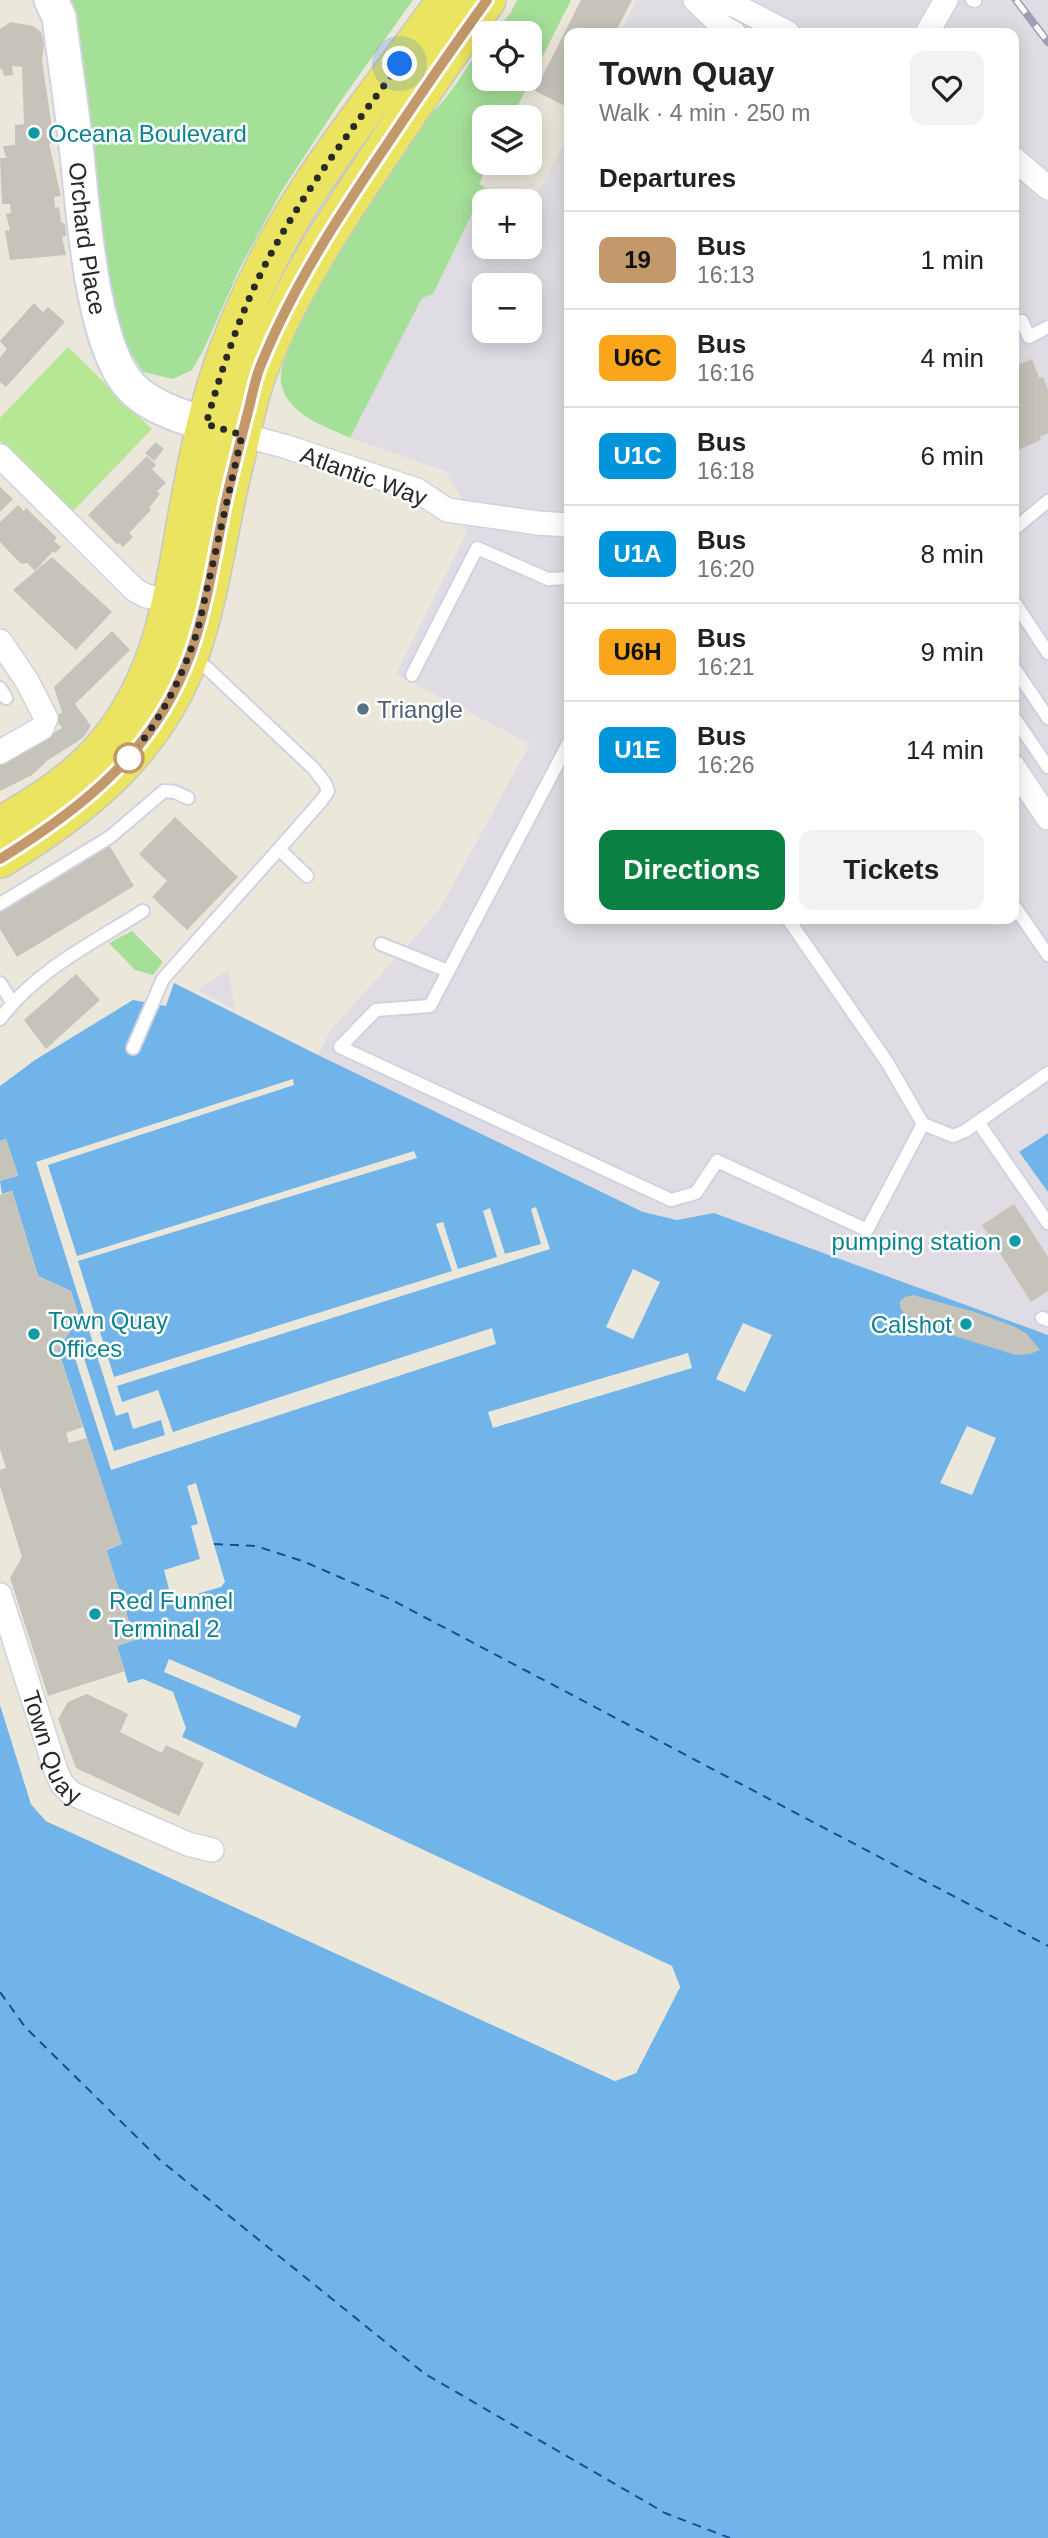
<!DOCTYPE html>
<html lang="en">
<head>
<meta charset="utf-8">
<style>
  :root { --surface:#fff; --page:#f2f2f2; --text:#222; --muted:#767676; --line:#e0e0e0; --accent:#0b8043 }
  body { margin:0; font-family:Arial,sans-serif; background:var(--page); color:var(--text); height:100vh; display:flex; flex-direction:column; font-size:26px; white-space:nowrap }
  * { box-sizing:border-box; margin:0 }
  p { font-size:23px; color:var(--muted) }
  .icon { flex:none; width:38px; height:38px; fill:none; stroke:currentColor; stroke-width:2; stroke-linecap:round; stroke-linejoin:round }
  .map { position:relative; flex:1; overflow:hidden }
  .side { position:absolute; left:564px; top:28px; width:455px; height:896px; display:flex; flex-direction:column; background:var(--surface); border-radius:14px; box-shadow:0 4px 18px #0003 }
  .side>* { flex:none }
  .badge { padding:0 14px; border-radius:10px; font-size:24px; line-height:46px }
  .fabs { position:absolute; left:472px; top:21px; display:grid; gap:14px }
  .fabs a { display:grid; place-items:center; width:70px; height:70px; border-radius:14px; background:var(--surface); box-shadow:0 4px 18px #0003; font-size:35px }
  .you { position:absolute; width:35px; height:35px; margin:-18px; border:5px solid #fff; border-radius:50%; background:#1a73e8; box-shadow:0 0 0 10px #1a73e833 }
  .map>.badge { position:absolute; translate:-50% -50%; box-shadow:0 0 0 4px #fff }
  h2 { padding:0 35px; font-size:26px; line-height:63px }
  .round { display:grid; place-items:center; flex:none; width:74px; height:74px; border-radius:14px; background:var(--page) }
  .head { display:flex; align-items:center; justify-content:space-between; height:119px; padding:0 35px }
  h1 { font-size:33px; font-weight:800; line-height:52px }
  .cta { display:flex; gap:14px; margin-top:auto; padding:14px 35px }
  .cta a { flex:1; height:80px; border-radius:14px; background:var(--accent); color:#fff; font-size:28px; font-weight:800; line-height:80px; text-align:center }
  .cta a+a { background:var(--page); color:var(--text) }
  ul { padding:0; list-style:none }
  li { display:flex; align-items:center; gap:21px; height:98px; padding:0 35px; border-top:2px solid var(--line) }
  li div { flex:1 }
  li b { display:block; font-size:26px }
  li em { font-style:normal }
  li .badge { min-width:77px; font-weight:700; text-align:center }
  .map>svg:first-child { display:block }
</style>
</head>
<body>
<div class="map">
<svg width="1048" height="2538" viewBox="0 0 1048 2538">
  <rect width="100%" height="100%" fill="#ebe7db"/>
  <path fill="#dfdce3" fill-rule="evenodd" d="M637 0H1048V1133L1019 1153 1048 1192V1335L715 1213 677 1220 643 1212 318 1055 330 1031 440 909 530 744 396 674 466 534 461 497 445 471 350 438 422 297 433 294 485 187 515 201H485V247H530V209L569 134V919H1013V33H620ZM485 285H530V331H485Z
    M228 970 235 1010 198 990Z"/>
  <path fill="#a5e099" d="M69 0H413L340 102 281 192 240 268 204 349 192 370 173 379 143 372 130 352 110 298Z
    M517 0H571L512 117H485V163H489L479 184 485 187 433 294 422 298 350 438C325 426 287 415 281 383 273 346 397 160 423 119 450 102 464 67 485 43V79H530V33H493L510 14Z
    M132 931 163 962 153 975 135 970 109 943Z"/>
  <path fill="#b6e795" d="M68 347 152 429 73 511 0 441V418Z"/>
  <path fill="#71b4ea" d="M174 983 318 1055 643 1212 677 1220 714 1213 1048 1335V2538H0V1705L31 1804 46 1821 615 2081 636 2073 680 1987 672 1966 182 1737 185 1728 173 1692 143 1679 128 1684 117 1646 134 1640 106 1549 121 1544 58 1350 38 1276 12 1191 2 1194 0 1181 18 1175 6 1139 0 1141V1086L35 1060 133 1000 166 1006Z
    M1048 1133V1192L1019 1152Z"/>
  <path fill="#ebe7db" d="M293 1079 294 1085 48 1165 77 1256 414 1151 417 1158 78 1261 114 1377 452 1271 436 1224 443 1222 458 1269 497 1257 483 1211 490 1208 505 1254 541 1244 531 1209 536 1207 550 1249 117 1386 122 1402 158 1390 173 1432 492 1328 496 1344 111 1470 74 1355 82 1352 114 1451 165 1435 161 1420 133 1429 128 1412 116 1416 36 1162Z
    M0 1190 2 1194 12 1191 38 1276 71 1291 79 1317 58 1350 122 1544 106 1550 135 1640 117 1646 128 1683 143 1679 173 1692 186 1728 182 1737 672 1967 680 1987 636 2073 615 2081 46 1821 31 1804 0 1701 3 1704 34 1802 48 1818 615 2077 634 2070 676 1987 669 1969 180 1740 179 1737 182 1728 170 1695 143 1683 126 1686 114 1646 102 1549 117 1542 54 1351 37 1279 0 1197Z
    M633 1269 660 1282 633 1339 606 1327Z
    M743 1323 772 1335 745 1392 716 1379Z
    M688 1353 692 1368 493 1428 488 1412Z
    M967 1426 996 1438 972 1495 940 1483Z
    M196 1483 225 1582 221 1587 172 1601 164 1570 200 1559 191 1526 198 1524 187 1486Z
    M169 1659 301 1716 296 1728 164 1672Z"/>
  <g fill="none" stroke-linecap="round" stroke-linejoin="round">
    <path stroke="#125094" stroke-width="2" stroke-dasharray="9 7" stroke-linecap="butt" d="M214 1544 256 1546 305 1562 392 1600 1048 1946
      M0 1992 25 2027 160 2160 425 2374 665 2513 730 2538"/>
  </g>
  <path fill="#c6c3bb" d="M581 0H632L615 33H569V108L535 91Z
    M11 22 33 26 41 32 44 44 42 60 54 142 49 144 61 196 54 197 55 208 59 207 61 222 65 224 66 236 62 237 66 255 10 260 5 231 10 230 6 214 11 213 10 204H2L0 158H6L3 146 15 145V125L24 124 22 67 12 66 13 75 4 76 2 68 0 70V29Z
    M34 303 43 312 48 307 65 322 6 387 0 382V357L7 349 0 341Z
    M1032 359 1039 378 1043 377 1048 389V433L1040 437 1041 440 1013 452V367Z
    M156 442 164 449 154 461 145 453Z
    M147 456 156 465 152 469 166 483 157 491 160 494 149 508 151 510 129 533 133 537 123 547 119 543 117 544 88 515Z
    M0 487 13 499 0 512Z
    M18 505 24 511 26 508 57 538 54 541 61 547 55 553 53 551 35 571 27 563 21 564 0 542V522Z
    M52 557 112 612 76 650 13 590Z
    M112 631 130 650 75 704 91 726 83 738 48 760 32 775 0 791V764L62 728 54 717 62 712 54 687Z
    M175 817 238 877 187 930 152 897 167 881 139 854Z
    M109 845 134 886 17 957 0 929V911Z
    M76 974 100 1000 46 1049 24 1020Z
    M6 1139 18 1176 0 1181V1141Z
    M12 1191 38 1276 71 1291 79 1317 58 1350 83 1427 66 1433 69 1443 87 1438 122 1544 106 1549 135 1640 117 1646 125 1671 48 1696 10 1578 22 1557 0 1486V1470L6 1468 0 1449V1195Z
    M1014 1204 1048 1257V1291L1031 1302 982 1225Z
    M913 1295 975 1312 1015 1327 1027 1334 1040 1350 1030 1354 1016 1355 935 1330 906 1315 900 1308V1301L905 1297Z
    M87 1694 128 1714 120 1732 162 1753 166 1745 204 1763 179 1816 76 1768 58 1719 68 1702Z"/>
  <g fill="none" stroke-linecap="round" stroke-linejoin="round">
    <defs>
      <path id="lane" d="M972 0 975 1
        M1013 322 1022 321 1029 337 1048 327
        M1013 530 1048 501
        M1013 600 1048 653
        M193 659 208 669 313 768 325 783 328 791 322 800 279 849 307 876
        M1013 666 1048 718
        M412 675 477 548 548 579 569 578
        M0 688 6 698
        M1013 716 1048 767
        M569 742 430 1006 376 1010 340 1047 671 1200 696 1193 717 1161 867 1230 923 1124 953 1136 965 1131 1048 1073
        M0 904 110 837 164 791 175 792 188 798
        M1013 904 1048 955
        M788 919 887 1062 923 1124
        M381 944 448 971
        M0 983 12 1002
        M0 1019C36 970 93 943 143 911
        M133 1048 163 979 279 849
        M978 1122 1048 1223
        M1042 1318 1048 1320"/>
      <g id="street">
        <path d="M695 0 723 27 734 33"/>
        <path d="M714 0 736 6 788 33"/>
        <path d="M927 33 946 0"/>
        <path d="M1013 158 1048 188"/>
        <path d="M242 435 284 446 417 490 447 510 538 523 569 525"/>
        <path d="M0 456 135 590 146 596 173 601"/>
        <path d="M0 641 27 681 46 718 42 728 0 752"/>
        <path d="M1013 766 1048 818"/>
        <path id="s1" d="M0 1595 56 1771 62 1784 71 1793 188 1844 212 1850"/>
      </g>
      <g id="secondary">
        <path id="s2" d="M51 0 59 17C65 63 72 109 77 154 83 211 92 350 133 389 158 413 198 421 230 431"/>
      </g>
      <path id="primary" d="M0 826C34 806 67 786 94 758 167 682 173 586 192 488 201 440 212 390 230 345 252 288 281 231 315 180 356 119 403 60 446 0
        M0 859C82 809 157 749 190 655 211 595 218 531 233 470 242 436 247 399 260 367 291 287 340 214 388 143 420 95 453 47 487 0"/>
    </defs>
    <use href="#lane" stroke="#d1d1e2" stroke-width="16"/>
    <use href="#street" stroke="#d1d1e2" stroke-width="26"/>
    <use href="#secondary" stroke="#d1d1e2" stroke-width="37"/>
    <use href="#primary" stroke="#c7c7c7" stroke-width="40"/>
    <use href="#lane" stroke="#fff" stroke-width="12"/>
    <use href="#street" stroke="#fff" stroke-width="23"/>
    <use href="#secondary" stroke="#fff" stroke-width="33"/>
    <use href="#primary" stroke="#ebe460" stroke-width="37"/>
    <defs>
      <path id="rail" d="M1016 0 1048 42"/>
    </defs>
    <use href="#rail" stroke="#9f9eb3" stroke-width="8"/>
    <use href="#rail" stroke="#fff" stroke-width="5" stroke-dasharray="16" stroke-linecap="butt"/>
  </g>
  <g fill="none" stroke-linecap="round" stroke-linejoin="round">
    <defs>
      <path id="line" d="M0 859C83 808 156 750 190 655 208 605 215 551 226 500 233 469 241 439 249 408 252 395 255 380 260 367 292 287 340 214 388 143 420 95 453 47 487 0"/>
    </defs>
    <use href="#line" stroke="#fff" stroke-width="16"/>
    <use href="#line" stroke="#c3986a" stroke-width="10"/>
    <path stroke="#292929" stroke-width="7" stroke-dasharray="0 12.6" d="M129 758C161 720 183 676 198 629L242 435 206 424C221 372 237 322 261 273 298 198 350 132 400 64"/>
  </g>
  <g fill="#0f9aa8" stroke="#fff" stroke-width="2.5">
    <circle cx="34" cy="133" r="7"/>
    <circle cx="1015" cy="1241" r="7"/>
    <circle cx="966" cy="1324" r="7"/>
    <circle cx="34" cy="1334" r="7"/>
    <circle cx="95" cy="1614" r="7"/>
  </g>
  <circle fill="#5c6f8a" stroke="#fff" stroke-width="2.5" cx="363" cy="709" r="7"/>
  <circle fill="#fff" stroke="#c3986a" stroke-width="3.5" cx="129" cy="758" r="14"/>
  <g text-anchor="middle" dominant-baseline="central" stroke-width="5" stroke-linejoin="round" paint-order="stroke">
    <g font-size="24" fill="#0d838f" stroke="#fff" text-anchor="start">
      <text x="48" y="133">Oceana Boulevard</text>
      <text x="1001" y="1241" text-anchor="end">pumping station</text>
      <text x="48" y="1320">Town Quay<tspan x="48" dy="28">Offices</tspan></text>
      <text x="952" y="1324" text-anchor="end">Calshot</text>
      <text x="109" y="1600">Red Funnel<tspan x="109" dy="28">Terminal 2</tspan></text>
    </g>
    <g font-size="24" fill="#292929" stroke="#fff">
      <text stroke="none"><textPath href="#s2" startOffset="242">Orchard Place</textPath></text>
      <text transform="translate(364 476) rotate(20)">Atlantic Way</text>
      <text stroke="none"><textPath href="#s1" startOffset="161">Town Quay</textPath></text>
    </g>
    <g font-size="24" fill="#4e5e75" stroke="#fff" text-anchor="start">
      <text x="377" y="709">Triangle</text>
    </g>
  </g>
</svg>
<div class="fabs">
<a><svg class="icon" aria-label="locate" viewBox="0 0 24 24"><circle cx="12" cy="12" r="6"/><path d="M12 2v4M12 18v4M2 12h4M18 12h4"/></svg></a>
<a><svg class="icon" aria-label="layers" viewBox="0 0 24 24"><path d="M12 4l9 5-9 5-9-5zM3 14l9 5 9-5"/></svg></a>
<a>+</a>
<a>−</a>
</div>
<div class="you" style="left:400px;top:64px"></div>
<section class="side">
<div class="head"><div><h1>Town Quay</h1><p>Walk · 4 min · 250 m</p></div><a class="round"><svg class="icon" aria-label="heart" viewBox="0 0 24 24"><path d="M12 20l-8-8c-3-5 5-10 8-4 3-6 11-1 8 4z"/></svg></a></div>
<h2>Departures</h2>
<ul>
<li><span class="badge" style="background:#c3986a;color:#111">19</span><div><b>Bus</b><p>16:13</p></div><em>1 min</em></li>
<li><span class="badge" style="background:#faa61a;color:#111">U6C</span><div><b>Bus</b><p>16:16</p></div><em>4 min</em></li>
<li><span class="badge" style="background:#0095da;color:#fff">U1C</span><div><b>Bus</b><p>16:18</p></div><em>6 min</em></li>
<li><span class="badge" style="background:#0095da;color:#fff">U1A</span><div><b>Bus</b><p>16:20</p></div><em>8 min</em></li>
<li><span class="badge" style="background:#faa61a;color:#111">U6H</span><div><b>Bus</b><p>16:21</p></div><em>9 min</em></li>
<li><span class="badge" style="background:#0095da;color:#fff">U1E</span><div><b>Bus</b><p>16:26</p></div><em>14 min</em></li>
</ul>
<div class="cta"><a>Directions</a><a>Tickets</a></div>
</section>
</div>
</body>
</html>
